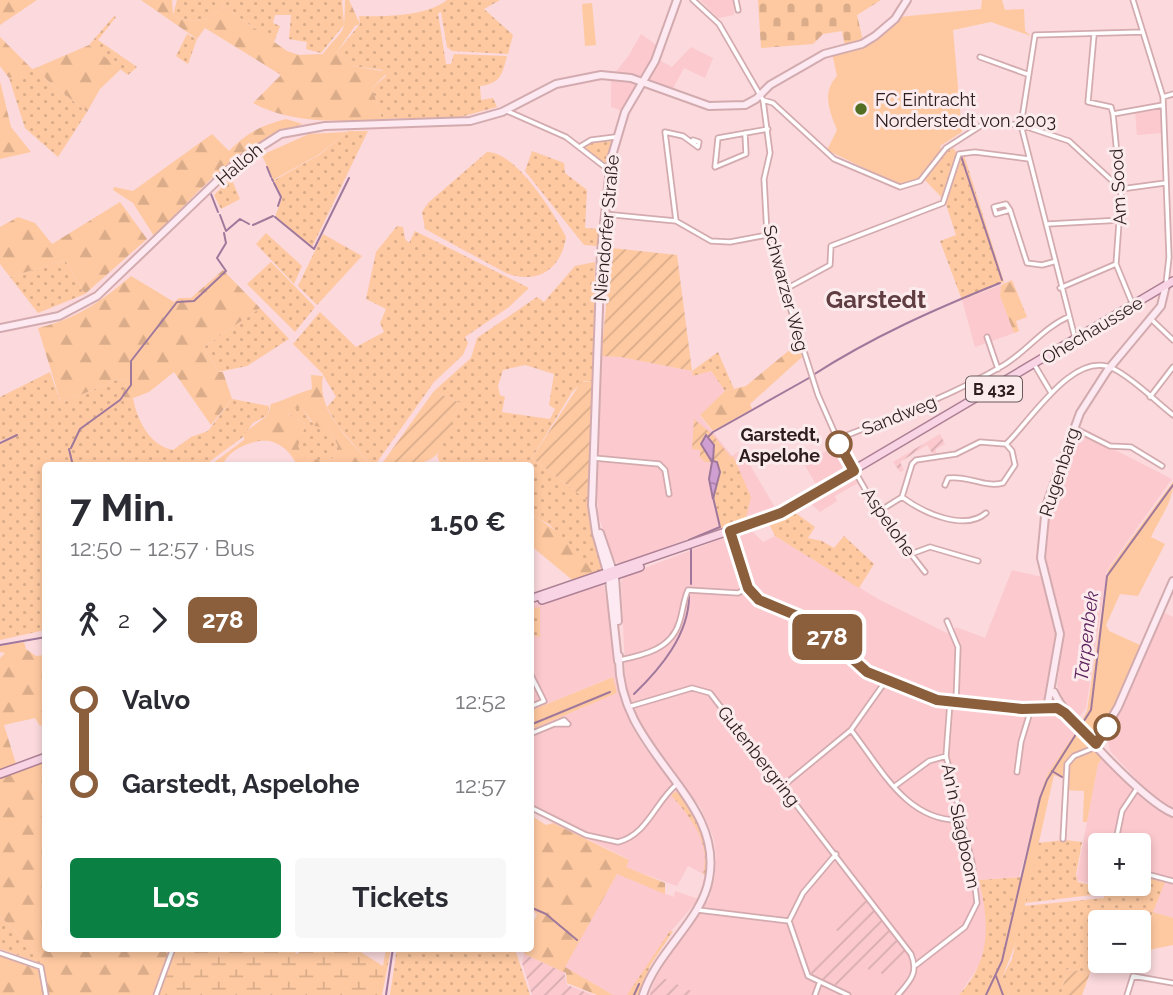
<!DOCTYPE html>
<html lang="de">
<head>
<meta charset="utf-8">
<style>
  :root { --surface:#fff; --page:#f7f7f7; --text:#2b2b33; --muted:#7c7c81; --accent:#0b8043 }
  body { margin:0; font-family:Raleway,sans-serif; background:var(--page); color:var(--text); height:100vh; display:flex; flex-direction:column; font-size:26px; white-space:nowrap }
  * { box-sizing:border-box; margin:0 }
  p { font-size:23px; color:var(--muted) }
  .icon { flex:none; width:38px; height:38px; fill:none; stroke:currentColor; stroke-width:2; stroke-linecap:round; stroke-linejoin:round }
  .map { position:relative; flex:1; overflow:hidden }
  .sheet { position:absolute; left:42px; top:462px; width:492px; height:490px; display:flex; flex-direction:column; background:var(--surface); border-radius:7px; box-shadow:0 4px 10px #0003 }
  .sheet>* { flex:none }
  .badge { padding:0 14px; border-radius:10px; font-size:24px; line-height:46px }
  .controls { position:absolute; left:1088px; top:833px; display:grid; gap:14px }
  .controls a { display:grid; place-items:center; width:63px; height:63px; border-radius:7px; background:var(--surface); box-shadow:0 4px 10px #0003; font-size:35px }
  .map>.badge { position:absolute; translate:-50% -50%; box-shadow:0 0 0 4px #fff }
  .legs { display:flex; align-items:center; gap:10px; height:77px; padding:0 28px; font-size:23px }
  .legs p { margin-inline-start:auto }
  .summary { display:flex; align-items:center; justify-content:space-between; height:119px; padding:0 28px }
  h1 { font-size:38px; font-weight:700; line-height:52px }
  .cta { display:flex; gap:14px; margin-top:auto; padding:14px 28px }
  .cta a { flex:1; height:80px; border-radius:7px; background:var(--accent); color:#fff; font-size:28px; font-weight:700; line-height:80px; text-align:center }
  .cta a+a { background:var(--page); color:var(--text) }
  ul { padding:0 28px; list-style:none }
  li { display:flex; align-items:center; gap:24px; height:84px; font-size:26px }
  li i { display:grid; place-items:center; width:10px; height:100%; margin:0 9px; background:currentColor }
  li i::after { content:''; width:18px; height:18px; margin:-9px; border:5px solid; border-radius:50%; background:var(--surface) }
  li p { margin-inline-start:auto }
  li:first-child i { background:linear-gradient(#0000 50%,currentColor 0) }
  li:last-child i { background:linear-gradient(currentColor 50%,#0000 0) }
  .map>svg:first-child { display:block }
</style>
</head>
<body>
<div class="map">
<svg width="1173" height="995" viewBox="0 0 1173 995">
  <defs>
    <pattern id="industrial-furrows" width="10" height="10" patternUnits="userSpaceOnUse" patternTransform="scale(1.75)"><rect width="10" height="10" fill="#fbc9ce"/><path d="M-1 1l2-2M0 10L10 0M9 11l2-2" fill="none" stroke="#d7acb0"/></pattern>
    <pattern id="grass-dots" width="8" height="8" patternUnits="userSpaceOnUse" patternTransform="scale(1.75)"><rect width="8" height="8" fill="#fec9a1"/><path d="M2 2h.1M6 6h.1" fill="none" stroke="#daac8a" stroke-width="1.8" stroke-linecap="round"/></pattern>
    <pattern id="forest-firs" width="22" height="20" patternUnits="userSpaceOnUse" patternTransform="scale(1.75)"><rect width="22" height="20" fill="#fec9a1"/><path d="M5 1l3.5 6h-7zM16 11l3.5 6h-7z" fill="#daac8a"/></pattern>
    <pattern id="wetland-marsh" width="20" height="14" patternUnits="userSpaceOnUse" patternTransform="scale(1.75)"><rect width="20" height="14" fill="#fec9a1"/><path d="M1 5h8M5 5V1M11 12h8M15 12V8" fill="none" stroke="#daac8a"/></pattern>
    <pattern id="cemetery-stones" width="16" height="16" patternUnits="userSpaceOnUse" patternTransform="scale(1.75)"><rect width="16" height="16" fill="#fec9a1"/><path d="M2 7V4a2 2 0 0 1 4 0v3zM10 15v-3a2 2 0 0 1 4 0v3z" fill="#daac8a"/></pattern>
    <pattern id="garden-furrows" width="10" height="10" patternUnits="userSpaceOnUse" patternTransform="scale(1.75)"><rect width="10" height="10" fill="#fec9a1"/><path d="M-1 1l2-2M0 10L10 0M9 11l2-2" fill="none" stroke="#daac8a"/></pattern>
    <pattern id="water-ripples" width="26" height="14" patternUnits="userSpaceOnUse" patternTransform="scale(1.75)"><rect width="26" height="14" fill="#d09fd1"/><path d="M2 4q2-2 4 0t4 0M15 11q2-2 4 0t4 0" fill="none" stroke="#a981a9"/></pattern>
  </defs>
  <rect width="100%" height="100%" fill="#fbd9dc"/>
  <path fill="#fbc9ce" d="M700 0H733L734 15 718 18Z
    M641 34 658 46 659 60 672 67 691 47 713 58 705 78 684 68 670 94 646 84 636 88 623 111 611 107V78L629 55Z
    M1162 106V133L1137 135 1135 111Z
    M1001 285 1000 296 1014 333 975 347 962 300Z
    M601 356 620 357 692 371 693 375 711 371 725 391 700 416 732 456 741 450 777 511 693 537 621 564 615 562 599 518 597 494Z
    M1076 430 1172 479 1107 570 1086 708 1078 719 1064 705 1057 685 1063 633 1043 555 1049 510Z
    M813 449 817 456 826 451 830 456 840 451 858 483 835 496 837 501 820 512 809 502 818 488 799 455Z
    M749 528 763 542 775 536 878 599 949 634 956 627 985 638 1012 570 1042 577 1058 637 1047 694 1043 703 1046 711 1065 717 1077 730 1048 773 1019 877 979 880 985 907 987 944 980 964 959 995H649L658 972 709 899 715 877 716 855 714 839 701 808 649 740 634 711 626 688 621 582 624 576Z
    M604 585 617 676 631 725 642 744 691 808 704 836 707 876 688 866 677 886 625 867 628 859 530 810V730L617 693 612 677 530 711V605Z
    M1163 612 1173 617V809L1149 793 1110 751 1108 738Z
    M1103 757 1145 801 1173 817V918L1153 912 1164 882 1139 875V845H1101V884H1107L1106 888 1076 880 1098 764Z
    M617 874 674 897 675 891 699 899 671 931 632 995H613L564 967Z"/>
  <path fill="url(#industrial-furrows)" d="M940 434 945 444 936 449V454L932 453 927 445 900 462 904 470 900 472 893 462Z
    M867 896 908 953 884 977 878 969 871 973 865 965 839 986 814 978 807 966 842 937 831 923Z
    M524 954 564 972 567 985 593 995H532L522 963Z
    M657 975 700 995H650Z"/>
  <path fill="url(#grass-dots)" fill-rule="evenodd" d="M177 0H342L344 25 321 53 306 49 307 42 289 39 291 15H275L273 23 280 26 274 42 223 6C209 23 193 24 173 15Z
    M447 0H500L484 9 513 35 508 54 452 51 447 47 441 12 438 13 446 64H451L454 54 507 56C502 75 501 83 480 86L481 100 493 98 497 107 460 117 382 119 372 88 386 76 382 70 353 66 337 52 360 24 359 16C385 17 427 16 447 0Z
    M114 16 116 17 98 40 137 67 128 75 89 45Z
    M187 34 197 39 188 64 176 56Z
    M38 67 47 80 87 112 58 157 25 128 9 78Z
    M348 131H368L312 247 275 217 282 198 273 181 319 155Z
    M614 138 608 169 583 146 591 142Z
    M953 148 959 155H964L1004 282 962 300 940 241 956 235 945 201 924 179 943 154Z
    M532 151 564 163 565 173 587 190 585 228 601 229 598 246 584 245 525 171Z
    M487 152C515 151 554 213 566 237 561 270 537 285 506 273L425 229 422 212 428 203Z
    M231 178 240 199 221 209 214 195Z
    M397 226 403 227 405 239 409 243 415 231 529 288 509 307 465 337 468 343 463 355 434 382 375 465H371L337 425 327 407 336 397 322 373 293 344 320 312 356 347 384 332 380 323 386 309 366 299 376 252Z
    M266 233 302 266 294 284 256 244Z
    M323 234 362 256 317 305 298 286Z
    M65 260 85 294 38 313 10 277Z
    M271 262 315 307 295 332 247 284Z
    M595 262 593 381H584L572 392 532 458 588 501 602 569 595 575 550 525 530 514V466L441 465 437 456 460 403 434 391 471 358 477 338 537 297 544 302 575 266ZM525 365 554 374 549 405 555 409 550 419 502 412 505 397 500 395 498 386 503 370Z
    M260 308 289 339 247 366 218 372 204 347Z
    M718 352 734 389 725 391 711 371 693 376 692 371Z
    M50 372 61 403 119 379 127 381 122 395 128 400 133 398C137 420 150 446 173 450L191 437 208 431 232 399 269 406 268 415 253 423 243 437 205 465 46 466 45 630 0 640V444L19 434 0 441V397Z
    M290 408H302L311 422 329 428 338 446 333 458 326 461 303 458 297 446 306 424 288 414Z
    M733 456 751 497 745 522 721 529 713 499 719 466 717 462H725Z
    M793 511 815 527 808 538 822 541 834 548 844 536 874 564 859 588 775 536 768 522Z
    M540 607V637L533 636 530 645V609Z
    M675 792 680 793C700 820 707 843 707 876L703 874C711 842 691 818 671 795Z
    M1065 840 1082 842 1076 875 1078 882 1106 888 1107 884H1139V875L1165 882 1139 947V922H1101V953L1096 952 1090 973 1067 969 1061 995H1008L1010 991 1002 978 1012 959 1024 906 1104 898 1105 889 1100 894 1025 903 1038 843Z
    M1023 877 1002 961 986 995H959C992 959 989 923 979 880Z
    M0 916 40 956V963L0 949Z
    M670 931H673L650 966 638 995H627Z
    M397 948 515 949 530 995H390Z"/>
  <path fill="url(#forest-firs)" fill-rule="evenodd" d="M0 0H37L0 25Z
    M141 0H172L173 15C193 24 209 23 223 6L287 51 299 55 323 54C346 24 344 39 345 0H349L360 24 355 26 337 52 353 66 388 72 372 88 383 122C339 120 293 125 253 103L281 75 205 28 197 39Z
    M0 37 33 70 9 78 0 66Z
    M89 45 121 69 100 89 87 112 47 80 38 67Z
    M0 81 11 127 31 152 0 159Z
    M286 119 303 124C236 143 202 190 154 236L133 203 113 190 114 187 133 191 212 134 229 151C246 133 262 125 286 119Z
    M120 202 147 239 85 294 65 260 10 277 0 264V227L18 217 35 223 52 244Z
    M223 270 260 308 204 347 218 372H223L232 399 211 425 174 372 149 392 128 400 122 395 127 381 119 379 61 403 38 328C76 319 102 301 131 276L174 302 179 298H191Z
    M1012 280 1027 317 1016 321 1019 331 1014 333 1000 296 1001 285Z
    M798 343 802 357 750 404 752 409 713 431 700 415 725 391 746 386Z
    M311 375 323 376C316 412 351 440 371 465H297C292 455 285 446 273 442 259 437 228 448 223 465L209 466 244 440V433L268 415 271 404C286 400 297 393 312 389ZM302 408 315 426 329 428 338 446 333 458 326 461 303 457 298 446 306 424 288 414 290 409Z
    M530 514C558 529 577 549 595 575L576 583 530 545Z
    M24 642 26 649 36 656 45 655V724L40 726 35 718 4 725 16 764 0 770V658L5 653 0 652V646Z
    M45 760 46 948 173 949 156 995H0V955L40 969V956L0 916V777Z
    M530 815 546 825 553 823 629 860 626 867 665 883V894L617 874 565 967 613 995H597L567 983 566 973 524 954V949L530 948V932L537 914 530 909Z"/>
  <path fill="url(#wetland-marsh)" d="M292 948 297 954 303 949H356L383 966 386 949H391L382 995H156L173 949Z"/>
  <path fill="url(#cemetery-stones)" d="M758 0H881L857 15 863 41 845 46 842 31 823 34 813 44 761 48Z"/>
  <path fill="#fec9a1" d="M982 0H1002L1005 10 1024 9 1025 31 1031 36 991 22 953 30 962 132 940 146 942 150 919 180 901 186 827 150 837 130C830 112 821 93 837 76L832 53 864 46 899 17 981 9Z
    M592 3 596 45 585 46 582 4Z
    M347 132 318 155 273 180 262 155 309 134Z
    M1173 482C1173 503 1160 517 1151 537L1165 544 1138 596 1120 594 1106 625 1109 631 1140 645C1130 669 1116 720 1096 735L1081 722 1087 711 1108 570Z
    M613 677 617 693 530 730V711Z
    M1077 730 1103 757 1098 764 1087 822H1083L1084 791 1064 790V779L1054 775 1017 940 1002 978 1010 991 1008 995H986L1002 961 1039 797 1048 773Z
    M1153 912 1173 918V945L1139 952Z"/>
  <path fill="url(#garden-furrows)" d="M612 248 677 255 692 371 620 357 601 356Z
    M593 381 588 501 532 458 581 382Z
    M434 391 460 403C436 459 445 466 381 465Z
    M694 419 713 435 731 457 725 462H705L700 457V450L692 449Z
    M1067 969 1090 973 1082 995H1061Z"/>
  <path fill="url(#water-ripples)" stroke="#9f789c" stroke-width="2" d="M706 435 714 445 713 461 717 462 720 472 713 499 709 479 712 462 701 444Z"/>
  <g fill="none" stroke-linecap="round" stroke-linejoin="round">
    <path stroke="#9f789c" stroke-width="2" d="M961 156 1002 280
      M267 167 271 177
      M272 179 273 181
      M274 183 281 197 278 206
      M211 194 218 212
      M220 215 226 231 240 219 249 224
      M275 217 314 249 349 178
      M253 225 273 216
      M813 375C872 337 935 309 1000 283
      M708 437 713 432 809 378
      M0 443 17 435
      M71 448 80 429 120 400 131 385V361L177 302 194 301 226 271 217 258 226 243 224 233
      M69 449 73 466
      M689 540 720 527 713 497
      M691 549V584
      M0 645 46 637
      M634 694C660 669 689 635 689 596
      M1082 724 1091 710 1107 576 1173 485
      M530 725 610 692
      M1052 771 1062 777
      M530 907 546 914 577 940
      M996 976 1003 995
      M386 995 393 948
      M634 995 639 984
      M986 995 1002 961 1040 798 1047 780 1078 731"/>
    <defs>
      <path id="street" d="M693 0 719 24 763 100 770 153 764 179 767 235 818 395 840 445 878 512 925 572
        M736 0 738 10
        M1133 0 1163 97 1169 257 1166 284
        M1094 35 1088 102 1111 107 1113 114 1121 194 1116 264 1132 303
        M980 57 1027 74
        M1163 97 1173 94
        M763 100 773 103 834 159 900 187 920 181 946 148 985 123 1021 125 1069 141 1121 189 1165 183
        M507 111 566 137 610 171
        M1113 114 1163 105
        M745 133 746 154 715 167 718 138 768 129
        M581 146 591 140 615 137
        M1010 210 996 214 994 207 1006 204 1010 210 1027 263 1042 265 1053 262
        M604 214 676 221 711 241 730 242 767 235
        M676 221 665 132 683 136 698 147 699 142 693 140
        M1048 224 1122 220
        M1060 288 1116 264
        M784 290 830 265 831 246 943 203 959 154 975 152 1029 159
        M1151 319 1173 340
        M987 337 998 369
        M1075 338 1021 125 1035 35 1143 32
        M1034 364 1050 391
        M1150 397 1173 367
        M1074 428 1110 446 1131 447 1162 466
        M837 439C894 417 951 396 1004 365 1027 351 1043 328 1068 317
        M594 458 659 464 665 470 669 494
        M945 485 948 478C968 475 984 488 1003 483L1015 465 1012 451 1006 444
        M902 497C922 512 964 532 986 513
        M878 512 902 497 912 464 916 460 956 454 980 442 1006 444C1030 422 1074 348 1114 369 1135 380 1154 400 1173 415
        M911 554 930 547 978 561
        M947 621 958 647 956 702
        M620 660C644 655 671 649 679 623 683 612 683 601 688 590L738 593 748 588
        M530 707 544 701 531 675
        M628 707 692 688 710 693 911 954C919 973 910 981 898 995
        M851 730C881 768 907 823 962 820
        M530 734 564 720 568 724H555
        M1017 772 1021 742 1031 709
        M783 786 851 730 885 682
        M895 786 929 761 946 756
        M530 807 586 835 618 842C648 834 655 802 677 784
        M1063 839 1067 764 1074 756 1096 747
        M1115 845 1122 811 1138 787
        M836 854 803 893 789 921 808 976 848 995
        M1139 872 1173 881
        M698 910 789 921
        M0 953 41 967 46 995
        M916 965 965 927 977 903 972 862 946 756 950 702
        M156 995 173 948
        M815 995 819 984
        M1127 995 1133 976 1173 983"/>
      <path id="secondary" d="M0 328 59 316 97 296 237 162 281 134 325 126 470 121 502 112 556 84 601 75 631 78 709 106 745 105 756 99 770 85 824 54 862 44 875 36 895 19 907 0
        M730 531 748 588 759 600 812 622 867 672 937 700 1022 709 1050 708 1065 713
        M600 533 615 577 618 621
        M619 656C616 752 725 795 709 879 702 920 657 951 643 995
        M618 661 609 579 596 533 592 505 601 252 611 159 625 112 655 61 677 0
        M1054 692C1064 717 1145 802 1173 813
        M1048 703 1060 634 1041 558 1046 506 1080 413 1107 371 1161 306 1166 285
        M1096 744 1118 707 1173 581"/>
      <path id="primary" d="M530 599 781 513 1173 281
        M542 600 640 567
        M0 774 46 757"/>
    </defs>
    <use href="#street" stroke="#d3abaf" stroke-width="7"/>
    <use href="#secondary" stroke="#d3abaf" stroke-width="10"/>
    <use href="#primary" stroke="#ae8195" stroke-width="10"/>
    <use href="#street" stroke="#fff" stroke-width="3.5"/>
    <use href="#secondary" stroke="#fce9f2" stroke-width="6"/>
    <use href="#primary" stroke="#f8d4e5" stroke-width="7"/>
  </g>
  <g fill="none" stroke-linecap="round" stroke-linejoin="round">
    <defs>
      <path id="line-1" d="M839 444 854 471 781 513 730 531 748 588 759 600 812 622 867 672 937 700 1022 709 1057 708 1065 713 1096 744 1107 727"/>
    </defs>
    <use href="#line-1" stroke="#fff" stroke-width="16"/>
    <use href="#line-1" stroke="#8b5e3c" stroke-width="10"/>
  </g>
  <circle fill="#516e22" stroke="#fcebed" stroke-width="2.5" cx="861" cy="109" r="7"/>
  <g fill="#fff" stroke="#8b5e3c" stroke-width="3.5">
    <circle cx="839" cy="444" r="12"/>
    <circle cx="1107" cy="727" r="12"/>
  </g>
  <g text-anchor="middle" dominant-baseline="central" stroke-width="6" stroke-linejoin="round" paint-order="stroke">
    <rect fill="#fcebed" stroke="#6a5b5d" stroke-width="2" x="966" y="376.5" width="56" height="25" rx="5"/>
    <g font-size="16" font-weight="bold" fill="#2c1d1f">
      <text x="994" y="389">B 432</text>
    </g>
    <g font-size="18" fill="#2c1d1f" stroke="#fcebed" text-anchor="start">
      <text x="875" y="99">FC Eintracht<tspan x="875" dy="21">Norderstedt von 2003</tspan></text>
    </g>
    <g font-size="18" fill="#2c1d1f" stroke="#fcebed">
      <text transform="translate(239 164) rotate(-40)">Halloh</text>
      <text transform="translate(1118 187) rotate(-93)">Am Sood</text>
      <text transform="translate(606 228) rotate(-85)">Niendorfer Straße</text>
      <text transform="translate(786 288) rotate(75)">Schwarzer Weg</text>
      <text transform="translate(1092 330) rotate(-31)">Ohechaussee</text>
      <text transform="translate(899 415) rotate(-22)">Sandweg</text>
      <text transform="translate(1059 472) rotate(-72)">Rugenbarg</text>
      <text transform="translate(889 522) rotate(55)">Aspelohe</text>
      <text transform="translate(759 756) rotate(52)">Gutenbergring</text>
      <text transform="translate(961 826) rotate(78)">An'n Slagboom</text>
    </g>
    <g font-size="18" font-weight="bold" fill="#2c1d1f" stroke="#fcebed" text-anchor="end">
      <text x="820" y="434">Garstedt,<tspan x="820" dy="21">Aspelohe</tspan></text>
    </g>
    <g font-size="19" font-style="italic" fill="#5b215d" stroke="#fcebed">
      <text transform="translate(1086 636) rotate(-83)">Tarpenbek</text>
    </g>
    <g font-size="24" font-weight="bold" fill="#5f3d41" stroke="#fcebed">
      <text x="876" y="299">Garstedt</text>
    </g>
  </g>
</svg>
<div class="controls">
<a>+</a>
<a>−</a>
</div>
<b class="badge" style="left:827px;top:637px;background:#8b5e3c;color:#fff">278</b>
<section class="sheet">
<div class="summary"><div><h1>7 Min.</h1><p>12:50 – 12:57 · Bus</p></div><b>1.50 €</b></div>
<div class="legs"><svg class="icon" aria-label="walk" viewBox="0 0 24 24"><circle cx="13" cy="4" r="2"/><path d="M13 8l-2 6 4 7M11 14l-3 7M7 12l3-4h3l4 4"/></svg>2<svg class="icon" aria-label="forward" viewBox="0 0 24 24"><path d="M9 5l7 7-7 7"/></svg><b class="badge" style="background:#8b5e3c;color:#fff">278</b></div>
<ul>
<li><i style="color:#8b5e3c"></i><b>Valvo</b><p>12:52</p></li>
<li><i style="color:#8b5e3c"></i><b>Garstedt, Aspelohe</b><p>12:57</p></li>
</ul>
<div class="cta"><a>Los</a><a>Tickets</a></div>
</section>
</div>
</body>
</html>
